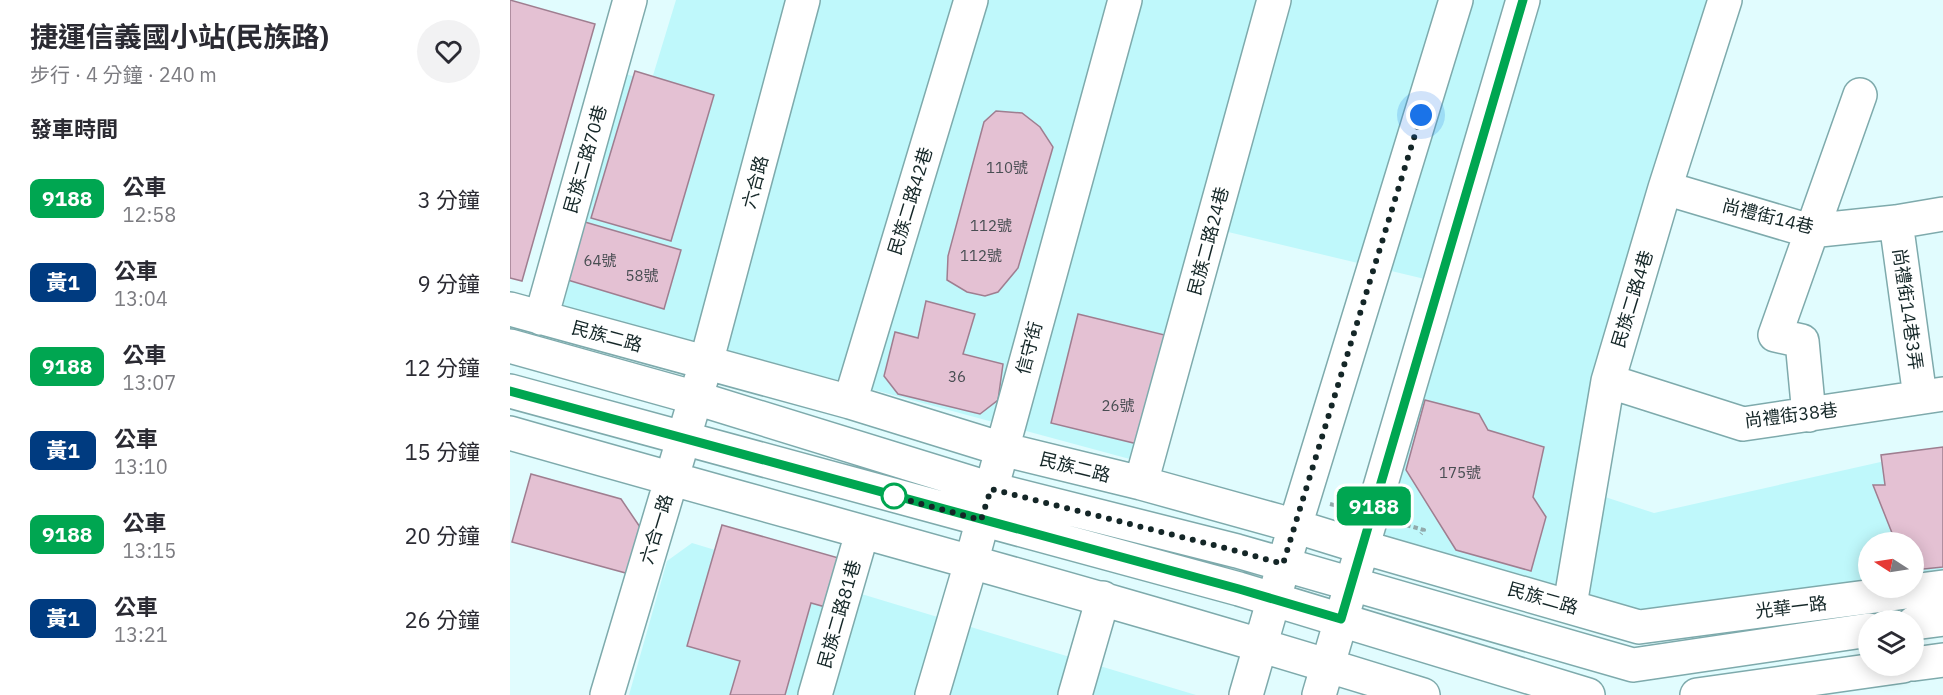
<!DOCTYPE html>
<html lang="zh-TW">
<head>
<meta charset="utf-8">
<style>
  :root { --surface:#fff; --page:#f2f2f3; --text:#2b2b33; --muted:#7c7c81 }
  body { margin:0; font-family:"IBM Plex Sans","Noto Sans TC",sans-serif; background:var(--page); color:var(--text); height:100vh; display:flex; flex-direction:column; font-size:22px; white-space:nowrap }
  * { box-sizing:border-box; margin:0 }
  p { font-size:20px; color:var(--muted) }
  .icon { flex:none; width:33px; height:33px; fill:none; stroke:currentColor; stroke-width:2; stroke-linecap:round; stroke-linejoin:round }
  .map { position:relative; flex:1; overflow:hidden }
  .drawer { display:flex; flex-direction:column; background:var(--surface); width:510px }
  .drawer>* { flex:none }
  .badge { padding:0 12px; border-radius:9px; font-size:21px; line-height:39px }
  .needle { width:39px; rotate:282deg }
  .controls { position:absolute; left:1348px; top:532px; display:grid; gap:12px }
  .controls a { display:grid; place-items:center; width:66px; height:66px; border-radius:50%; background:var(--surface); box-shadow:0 3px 15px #0003; font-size:30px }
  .you { position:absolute; width:30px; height:30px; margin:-15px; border:4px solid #fff; border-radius:50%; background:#1a73e8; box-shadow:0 0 0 9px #1a73e833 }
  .map>.badge { position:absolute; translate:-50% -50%; box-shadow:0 0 0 3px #fff }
  h2 { padding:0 30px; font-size:22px; line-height:54px }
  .round { display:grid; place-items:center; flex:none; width:63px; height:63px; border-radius:32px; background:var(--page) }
  .overview { display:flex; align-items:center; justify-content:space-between; height:102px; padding:0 30px }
  h1 { font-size:28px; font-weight:700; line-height:45px }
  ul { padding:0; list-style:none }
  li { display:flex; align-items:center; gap:18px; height:84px; padding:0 30px }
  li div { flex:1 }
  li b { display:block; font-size:22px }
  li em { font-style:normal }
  li .badge { min-width:66px; font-weight:700; text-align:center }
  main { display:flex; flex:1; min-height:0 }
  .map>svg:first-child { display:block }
</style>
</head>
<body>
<main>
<section class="drawer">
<div class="overview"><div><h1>捷運信義國小站(民族路)</h1><p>步行 · 4 分鐘 · 240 m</p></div><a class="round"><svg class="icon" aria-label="heart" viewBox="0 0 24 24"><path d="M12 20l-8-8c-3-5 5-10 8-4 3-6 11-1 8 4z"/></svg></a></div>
<h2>發車時間</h2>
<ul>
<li><span class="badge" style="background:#00a651;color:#fff">9188</span><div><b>公車</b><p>12:58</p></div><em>3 分鐘</em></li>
<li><span class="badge" style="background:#003b80;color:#fff">黃1</span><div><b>公車</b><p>13:04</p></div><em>9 分鐘</em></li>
<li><span class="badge" style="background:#00a651;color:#fff">9188</span><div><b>公車</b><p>13:07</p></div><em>12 分鐘</em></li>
<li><span class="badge" style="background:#003b80;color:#fff">黃1</span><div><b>公車</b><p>13:10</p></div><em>15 分鐘</em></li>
<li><span class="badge" style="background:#00a651;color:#fff">9188</span><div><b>公車</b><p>13:15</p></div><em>20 分鐘</em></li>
<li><span class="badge" style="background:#003b80;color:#fff">黃1</span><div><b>公車</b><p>13:21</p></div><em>26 分鐘</em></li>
</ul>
</section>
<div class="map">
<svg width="1433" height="695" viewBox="0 0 1433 695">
  <rect width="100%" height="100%" fill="#e1fcfe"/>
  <path fill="#bff8fb" d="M166 0H1206L1051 593 866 541 944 286 714 231 653 468 53 306 116 74 141 82Z
    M1433 448V578L1404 582V543H1359V588L1129 616 1073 601 1089 495 1144 513Z
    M182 543 686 695H119L157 561Z"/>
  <path fill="#e4c1d3" stroke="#9f7e90" stroke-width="1.5" d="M0 0 85 24 12 281 0 278Z
    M125 71 204 95 161 241 81 218Z
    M486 111 512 113 530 127 543 147 508 268 488 292 475 296 457 292 437 280 438 256 474 122Z
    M68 220 171 250 154 309 51 278Z
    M416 301 465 314 453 354 493 364 488 400 470 414 388 394 374 376 385 332 408 338Z
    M568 314 667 338 640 447 541 423Z
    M915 400 969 414 978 430 1034 447 1023 497 1036 517 1021 571 946 550 896 470Z
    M1433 447V567L1404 570V543H1386L1363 485H1375L1371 455Z
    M21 474 111 499 134 533 123 575 2 542Z
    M212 525 332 559 319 608 301 603 275 695H220L230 661 177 646Z"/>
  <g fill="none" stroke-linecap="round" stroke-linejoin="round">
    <defs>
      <path id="minor" d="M1155 188 1300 231 1386 222 1433 214
        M1386 222 1410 397
        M0 309 340 402 492 449 631 483 768 521 852 547 1129 627 1433 587
        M31 318 120 0
        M1098 381 1233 424 1433 394
        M340 402 461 0
        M1299 415 1292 341 1265 335 1350 95
        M0 433C304 520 611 600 913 695
        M631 483 764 0
        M1060 605 1098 381 1155 188 1215 0
        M97 695 196 363 293 0
        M305 695 352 533
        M422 695 461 563 615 0
        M565 695 593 598
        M736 695 785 526 946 0
        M809 695 1013 0"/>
      <path id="major" d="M0 346 186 398 481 489 727 551 1123 665 1359 630
        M0 391 729 589 1078 695
        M1404 623 1433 619
        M1404 664 1433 660
        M1187 695 1393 666"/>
    </defs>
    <use href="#minor" stroke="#7eaaac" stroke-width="36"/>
    <use href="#major" stroke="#7eaaac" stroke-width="36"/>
    <path stroke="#92a9ab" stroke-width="4" stroke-dasharray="4.5 3" stroke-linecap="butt" d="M820 504 836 508
      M889 523 914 530 911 534"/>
    <use href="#minor" stroke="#fff" stroke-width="33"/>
    <use href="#major" stroke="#fff" stroke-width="33"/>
  </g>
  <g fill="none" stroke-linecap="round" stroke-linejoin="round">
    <defs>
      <path id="line" d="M0 391 729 589 831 619 1013 0"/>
    </defs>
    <use href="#line" stroke="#fff" stroke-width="14"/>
    <use href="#line" stroke="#00a651" stroke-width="9"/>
    <path stroke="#142627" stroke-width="6" stroke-dasharray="0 10.8" d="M384 496H382L471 520 481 489 727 551 773 564 911 115"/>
  </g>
  <circle fill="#fff" stroke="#00a651" stroke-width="3" cx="384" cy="496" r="12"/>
  <g text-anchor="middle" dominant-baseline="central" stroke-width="6" stroke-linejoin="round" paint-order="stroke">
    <g font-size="15" fill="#484d52">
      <text x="497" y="167">110號</text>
      <text x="481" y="225">112號</text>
      <text x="471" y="255">112號</text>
      <text x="90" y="260">64號</text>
      <text x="132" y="275">58號</text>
      <text x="447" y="376">36</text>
      <text x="608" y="405">26號</text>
      <text x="950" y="472">175號</text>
    </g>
    <g font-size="18" fill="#142627" stroke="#fff">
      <text transform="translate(75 159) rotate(-74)">民族二路70巷</text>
      <text transform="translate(245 182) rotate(-75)">六合路</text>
      <text transform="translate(400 201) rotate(-73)">民族二路42巷</text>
      <text transform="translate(1258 216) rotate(14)">尚禮街14巷</text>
      <text transform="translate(698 241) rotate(-75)">民族二路24巷</text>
      <text transform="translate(1122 299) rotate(-73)">民族二路4巷</text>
      <text transform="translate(1398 309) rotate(82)">尚禮街14巷3弄</text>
      <text transform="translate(97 336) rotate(15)">民族二路</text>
      <text transform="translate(519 348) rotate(-75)">信守街</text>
      <text transform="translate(1281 415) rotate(-7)">尚禮街38巷</text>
      <text transform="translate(565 467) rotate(14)">民族二路</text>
      <text transform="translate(146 529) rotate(-73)">六合一路</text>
      <text transform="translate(1033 598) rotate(16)">民族二路</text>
      <text transform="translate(1281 607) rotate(-7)">光華一路</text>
      <text transform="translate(329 614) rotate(-74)">民族二路81巷</text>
    </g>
  </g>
</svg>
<div class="controls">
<a><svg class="needle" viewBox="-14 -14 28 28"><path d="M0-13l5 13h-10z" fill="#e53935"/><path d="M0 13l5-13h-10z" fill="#7c7c81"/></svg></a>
<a><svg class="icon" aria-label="layers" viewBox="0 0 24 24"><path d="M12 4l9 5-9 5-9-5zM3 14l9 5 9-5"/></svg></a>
</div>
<div class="you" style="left:911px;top:115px"></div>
<b class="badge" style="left:864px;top:506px;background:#00a651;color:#fff">9188</b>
</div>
</main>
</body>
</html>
